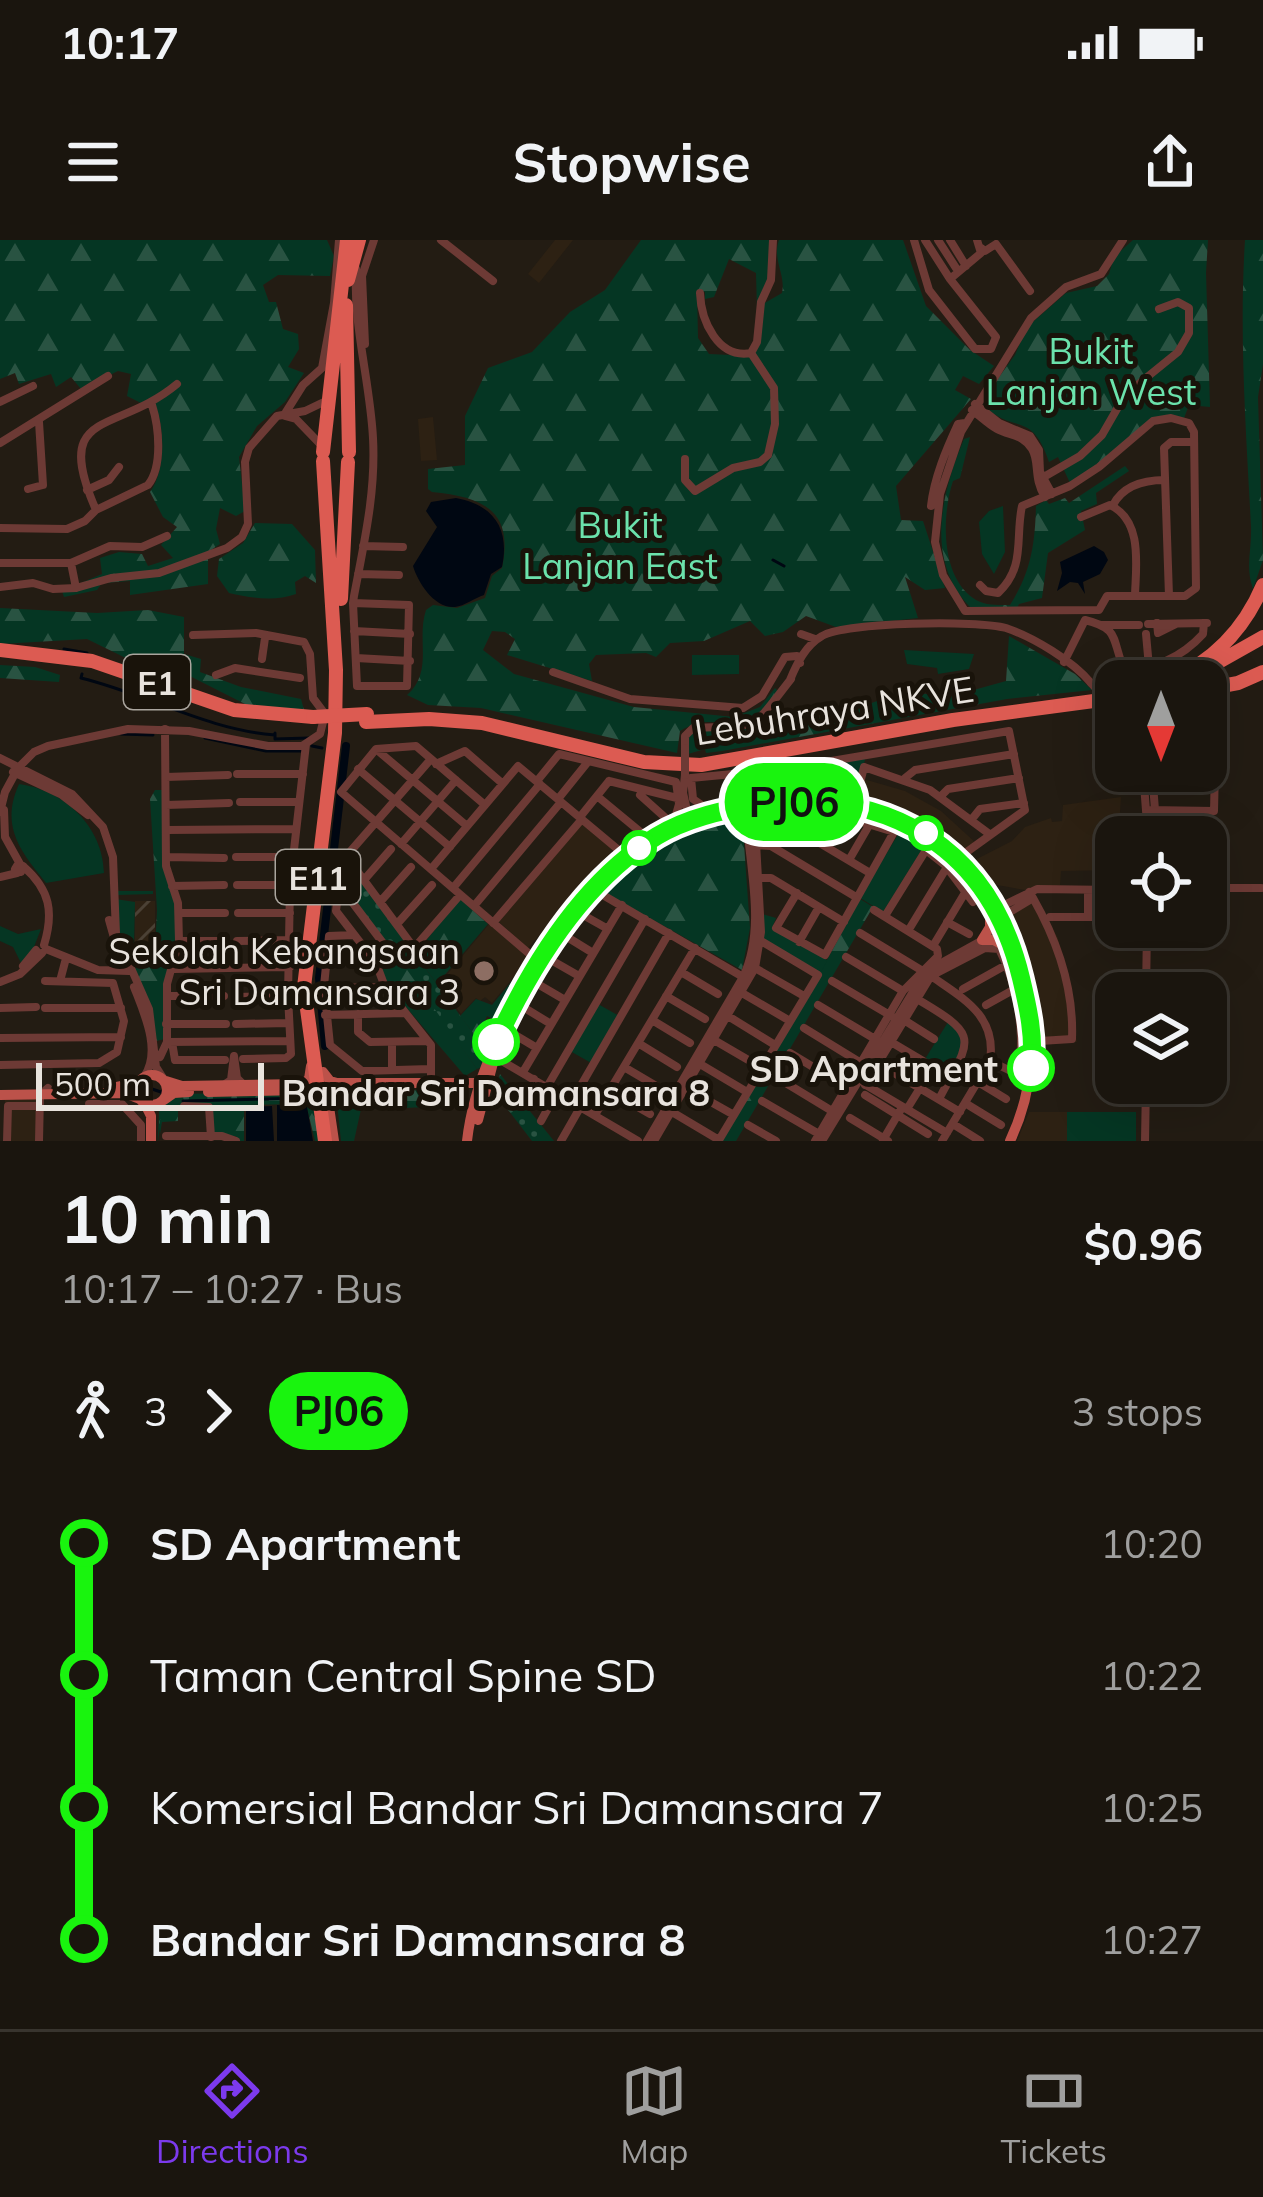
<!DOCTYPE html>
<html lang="en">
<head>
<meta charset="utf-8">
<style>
  :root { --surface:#1a150e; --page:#231e17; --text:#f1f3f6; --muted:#9f9f9e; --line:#38342e; --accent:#7c3aed }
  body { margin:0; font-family:Mulish,sans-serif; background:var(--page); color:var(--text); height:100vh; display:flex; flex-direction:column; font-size:45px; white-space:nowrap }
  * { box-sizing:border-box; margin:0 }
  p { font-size:39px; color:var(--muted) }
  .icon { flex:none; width:66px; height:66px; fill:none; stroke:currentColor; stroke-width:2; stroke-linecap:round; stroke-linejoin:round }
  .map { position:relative; height:901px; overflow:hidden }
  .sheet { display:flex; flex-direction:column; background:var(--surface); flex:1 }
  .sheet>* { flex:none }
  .badge { padding:0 24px; border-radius:39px; font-size:42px; line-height:78px }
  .needle { width:78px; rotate:180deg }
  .fabs { position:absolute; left:1095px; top:420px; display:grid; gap:24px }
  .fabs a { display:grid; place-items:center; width:132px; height:132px; border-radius:24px; background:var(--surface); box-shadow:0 12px 48px #0002,0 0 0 3px var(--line); font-size:60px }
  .scale { position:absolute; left:36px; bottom:30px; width:228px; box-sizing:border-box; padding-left:12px; border:6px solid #e8e3dd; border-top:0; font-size:33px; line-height:42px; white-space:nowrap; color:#e8e3dd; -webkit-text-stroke:9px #19130a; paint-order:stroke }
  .map>.badge { position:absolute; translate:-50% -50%; box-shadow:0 0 0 6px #fff }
  .legs { display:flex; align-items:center; gap:18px; height:132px; padding:0 60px; font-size:39px }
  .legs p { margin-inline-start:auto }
  .head { display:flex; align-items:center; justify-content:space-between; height:204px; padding:0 60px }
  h1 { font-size:66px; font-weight:700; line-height:90px }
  ul { padding:0 60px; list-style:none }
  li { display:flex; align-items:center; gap:42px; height:132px; font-size:45px }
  li i { display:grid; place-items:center; width:18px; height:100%; margin:0 15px; background:currentColor }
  li i::after { content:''; width:30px; height:30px; margin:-15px; border:9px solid; border-radius:50%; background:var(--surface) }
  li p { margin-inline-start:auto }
  li:first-child i { background:linear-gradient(#0000 50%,currentColor 0) }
  li:last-child i { background:linear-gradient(currentColor 50%,#0000 0) }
  .status { display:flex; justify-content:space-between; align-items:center; height:84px; padding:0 60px; background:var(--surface); direction:ltr }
  .status svg { height:33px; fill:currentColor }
  header { display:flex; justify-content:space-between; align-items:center; height:156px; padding:0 60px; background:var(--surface); font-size:54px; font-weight:700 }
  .tabs { display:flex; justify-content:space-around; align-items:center; height:168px; border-top:3px solid var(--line); background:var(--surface); font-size:33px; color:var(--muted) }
  .tabs a { display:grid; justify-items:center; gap:6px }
  .tabs .on { color:var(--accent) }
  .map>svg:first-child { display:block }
</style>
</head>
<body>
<div class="status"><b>10:17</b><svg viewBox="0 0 49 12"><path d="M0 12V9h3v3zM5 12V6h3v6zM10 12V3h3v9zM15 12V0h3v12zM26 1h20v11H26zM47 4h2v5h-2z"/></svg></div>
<header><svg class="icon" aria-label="menu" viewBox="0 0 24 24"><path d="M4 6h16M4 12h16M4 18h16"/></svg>Stopwise<svg class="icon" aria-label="share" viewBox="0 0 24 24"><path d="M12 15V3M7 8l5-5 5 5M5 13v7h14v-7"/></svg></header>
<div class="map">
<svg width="1263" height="901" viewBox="0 0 1263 901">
  <defs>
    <pattern id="industrial-furrows" width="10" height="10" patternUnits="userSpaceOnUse" patternTransform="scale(3)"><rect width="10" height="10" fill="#2d2113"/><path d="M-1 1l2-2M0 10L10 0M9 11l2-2" fill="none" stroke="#4b4135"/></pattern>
    <pattern id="grass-dots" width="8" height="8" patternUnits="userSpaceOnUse" patternTransform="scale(3)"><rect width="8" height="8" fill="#053623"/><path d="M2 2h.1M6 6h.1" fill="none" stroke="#295342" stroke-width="1.8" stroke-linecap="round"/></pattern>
    <pattern id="forest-firs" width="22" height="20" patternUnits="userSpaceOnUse" patternTransform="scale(3)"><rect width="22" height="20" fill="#053623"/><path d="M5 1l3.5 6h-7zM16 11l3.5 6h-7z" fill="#295342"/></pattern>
  </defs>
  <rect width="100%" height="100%" fill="#231c13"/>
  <path fill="#2d2113" d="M555 0H573L539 43 528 34Z
    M433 177 437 220 421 221 418 179Z
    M860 538 905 551 941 571 977 604 964 615 930 587 856 557Z
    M1121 557 1116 630 1061 631 1060 645 1025 650 986 643 967 624 1012 601 1025 587 1051 578 1052 582 1062 581 1063 565Z
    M583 583 614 609 528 708 499 682Z
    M1033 654 1058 698 1077 802 1036 804 1032 753 1000 673Z
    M490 683 530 717 492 763 485 757 480 761 476 758 461 774 439 744Z
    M38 859 40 901H5V860Z
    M1029 872H1136L1135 901H1017Z"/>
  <path fill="url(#industrial-furrows)" d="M703 197 719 219 704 229 683 210Z
    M135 661H155V713L140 710 135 703Z"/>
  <path fill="url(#grass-dots)" d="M348 623 487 812 481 827 477 829 344 647Z
    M500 834 554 901H532L495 853Z
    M295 852 313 858 180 862 161 880 158 901 159 870 176 854Z"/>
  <path fill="url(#forest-firs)" d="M0 0H327L334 16 330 36 278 35 263 45 269 62H276L283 89 298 94 299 109 288 127 304 133 285 162 257 186 239 217 245 271 236 276 220 268 216 289 220 304 208 312V344L130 355V341L102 343 97 350 64 357 62 351 102 334 100 318 119 312 142 314 148 326 173 318 161 305 177 287 163 277 150 252C167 230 165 181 152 157L141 163 127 156 131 134 118 131 81 149 71 137 56 147 51 134 19 144 15 133 0 139Z
    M641 0H771L769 34 757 69 756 33 729 19 714 57 705 59V52L697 51 698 98 709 114 751 116 763 64 782 53C786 34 772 20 779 0H903L926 66 970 110 994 126 979 144 963 136 955 150 971 159 896 246 901 280 923 281 945 348 925 350 905 337 918 378 836 387 806 376 783 392 765 396 750 381 704 401 670 403 656 417 646 413 596 415 589 424 592 441 507 415 515 399 505 392 492 391 483 410 514 434 634 467 734 477 760 467 775 448 778 451C737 508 721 466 680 491L677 513 481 468 428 465 407 455C434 431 416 400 426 370L433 365 457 368 485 358 492 336 502 328C514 271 484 257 432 252L428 249V229L465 225V176L488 128 532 112 570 72 605 50Z
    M1133 0H1208L1206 33 1210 167 1189 165 1184 178 1168 175 1070 243 1058 217 1049 222C1032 170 1015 195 984 166L986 155 1015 115 1027 87 1066 53 1097 46 1109 34 1114 17Z
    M1245 0H1263V124L1258 157 1263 320 1253 349C1245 326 1252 310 1251 286 1246 190 1239 96 1245 0Z
    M970 197 960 238 953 241C942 274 940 335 973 358 984 366 997 365 1010 365 1031 332 1035 304 1036 266L1046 260 1049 264 1065 258 1069 263 1125 226 1129 231 1096 253 1097 264 1081 271 1085 290 1048 313 1042 358 1019 364 1017 368 972 369C924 322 941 254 964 199Z
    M255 283 292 284 315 310 316 343 305 336 295 342 296 354C274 362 251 358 229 353L217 336 219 319 243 303Z
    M0 368 97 373 148 370 184 377V414L201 419 200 432 241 447 301 459 304 470 249 466 166 424H138L87 399 0 404Z
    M1009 396 1075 434 1092 450 1007 459 722 511 706 513 705 509 688 514 689 496 695 490 770 488 845 473 901 452 952 456 1006 441Z
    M0 425 35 427 60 435 59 442 0 438Z
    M155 550H165V628L177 667V692L165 750V799L156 801C154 769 138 748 127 719 118 696 115 675 115 651H153V654L116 655 115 659 135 662 134 704 140 711 155 713 157 670 150 559Z
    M731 577 743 590 750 688 742 730 602 651C634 612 683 587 731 577Z
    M460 659 488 684 437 744 415 714Z
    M860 659 873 667 736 901H722L820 733 763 700 762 674 776 678 772 688 827 720Z
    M398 717 477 829 465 836 388 746 382 729Z
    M530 719 534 723 500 782 487 776 477 798 460 776 476 759 492 765Z
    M453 849V855L429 857 426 867 404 868 403 856 394 857 393 868 361 869 354 901H341L336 853Z
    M313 858 321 901H315L306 864 244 865V901H237L236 896 211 897 210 866H184L178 871V881L162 882 160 894V880L180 862Z"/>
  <path fill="#053623" d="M1003 266 1005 312 994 334 982 314 979 282 989 271Z
    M904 410 974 414 969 429 938 434 937 428 907 424Z
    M692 415H739V434L692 435Z
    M866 516 856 554 838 553 835 522Z
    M19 544C64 550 103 586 104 633L46 643C20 611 0 586 19 544Z
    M803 570 839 573 823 604 770 573Z
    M900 591 924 606 883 672 860 658Z
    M0 686 18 694 41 689 32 712 21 723 13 707 0 701Z
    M771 687 827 721 821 732 765 701Z
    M598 764 621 777 593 824 570 811Z
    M948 782 959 791 963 805 949 834 925 819Z
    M1067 872H1136V901H1067Z"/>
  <path fill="#000712" d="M456 258C494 265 510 289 502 327L491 334 484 355C475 358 464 366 455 367 435 369 418 343 413 326L437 287 426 271 431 262Z
    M1094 306 1104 312 1108 320 1100 334 1083 342 1085 354 1078 343 1070 342 1057 351 1062 333 1060 322Z
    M277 865 307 867 313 901H277Z
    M272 866 274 901H246V867Z"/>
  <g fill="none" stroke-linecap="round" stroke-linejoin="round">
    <path stroke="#000712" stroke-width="3" d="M773 320 784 326
      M64 409 87 413
      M82 434 81 438C147 454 207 490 275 495
      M275 493V499L309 498
      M121 494 153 495
      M205 498 266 511H301
      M312 506 322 508
      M143 846 164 853
      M183 861 307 858"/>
    <path stroke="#000712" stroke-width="8" d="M325 806 319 738 346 506"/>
    <path stroke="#6d3a35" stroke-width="8" d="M441 0 493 41
      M914 0 929 50 975 109H991L996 97 950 39 925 0
      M938 0 956 28
      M950 0 966 26
      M981 8 985 11 996 4 1030 51
      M950 39 981 13 977 0
      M700 53C701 81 718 119 751 113L757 102 761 62 771 40 773 0
      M365 104 362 36 374 0
      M0 162 33 146
      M975 164 999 183 1030 196 1039 210 1040 232 1052 254
      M972 170C980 176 988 184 997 189 1010 196 1023 194 1032 209 1040 222 1033 238 1045 257
      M286 172 303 145 322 128 334 63 339 0
      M285 176 296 179 323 207
      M0 203 108 136
      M685 219V240L695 251 733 228 760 222 768 215 775 184 774 148 751 113
      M1042 238 1080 216 1102 195 1125 155 1178 112 1189 93V68L1178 62 1159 69
      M28 249 43 245 39 182
      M87 250 109 240 119 227
      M1113 265C1123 246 1144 240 1165 240
      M931 266C934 238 946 210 958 184L965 183
      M96 270C51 167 116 195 177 144
      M1081 277 1110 265C1143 281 1136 325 1135 355
      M0 288 67 289 85 281 96 270 148 245C163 226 159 187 152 165
      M363 306 403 307
      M0 323H71L110 306 142 307 167 296
      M71 323 76 348
      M358 334 399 335
      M980 345 986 351 998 353C1026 327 1015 298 1022 266L1070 246 1099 227 1153 181 1171 178 1189 183 1194 192 1196 348 1185 356H1107L1099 370 965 371 943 335 935 302 940 254 961 192 1031 78 1066 47 1101 34 1123 0
      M0 347 33 343 53 349 76 348 111 338 159 333 227 308 242 297 248 284 245 222 249 208 277 176 305 171 328 160
      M1169 356 1164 208 1171 202H1194
      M353 363 409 365 407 446H357L353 363 354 356C364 303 376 252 373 198 370 141 353 86 356 29
      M1157 383 1158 393 1176 384
      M1148 384 1207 383
      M1102 385H1139
      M354 391 410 394
      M801 394 815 399
      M1146 394 1149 427
      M263 411 262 419 265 398
      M356 418 410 421
      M1064 422 1085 380C1118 388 1112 397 1122 424 1150 435 1184 415 1203 394L1204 383
      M553 432 630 459 743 468 762 456 785 417 797 416 800 423
      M216 435 235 428 300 438
      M790 440C797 423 806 405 822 396 844 382 979 380 1006 388 1033 397 1073 421 1091 443
      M685 508V496L693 488C762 484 747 495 791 439
      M377 510 467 586
      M0 518 72 554 103 587 113 617 116 694 149 769 156 827 163 838
      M834 521 838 556
      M436 524 465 511 503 544
      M864 527 930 550 988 593
      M358 529 450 607
      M1143 531 1148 597
      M1152 531 1155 570
      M13 532 62 555 88 575
      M237 534H303
      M685 535 683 553 690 583
      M166 537 228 535
      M905 538 915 530 1014 514
      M537 541 559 514 676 542 679 564 675 578 643 594 622 612
      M609 541 677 558
      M1154 542 1215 543
      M640 555 669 581
      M857 555 864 527
      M597 556 643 594
      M941 556 948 549 1019 538
      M558 559 587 523
      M240 562H299
      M166 565 229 563
      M485 565 416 506 376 509 341 552 540 723
      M4 570 5 597 20 624
      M1148 570 1214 571 1216 485 1206 474
      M0 572 5 552 18 528 34 512 48 506 128 489 189 491 268 506H302L320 494 325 474 313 458 310 414 304 402 256 393 193 395
      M580 577 609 541
      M972 579 980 569 1024 563
      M167 590 295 589
      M401 604 456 540
      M756 605 771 606 856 657
      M346 616 414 708 460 655
      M167 617 224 618
      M236 617H293
      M957 619 1025 570 1009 491 784 529 691 538 693 559 706 568C800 538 889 548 964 613
      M849 620 871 582
      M18 624 23 626 21 632 15 629Z
      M24 627C50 650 54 672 44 705
      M431 629 518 526 627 617
      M0 637 17 633
      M759 638H771L844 682
      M364 640 391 609
      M237 645H290
      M172 646 224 645
      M340 646 389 711
      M453 648 540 544
      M1206 648H1261
      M1088 650V677
      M596 651 743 737
      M1029 652 1033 658C1058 702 1074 749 1072 799L1040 801C1035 755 1025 717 1005 675L1033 658
      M797 653 776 688 825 715 894 592 845 577 826 606
      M1206 655 1214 659V683L1206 686
      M380 662 411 627
      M474 666 561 562
      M994 670 1037 649 1116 650
      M179 673H225
      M238 673H290
      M583 675 608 689
      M885 676 926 610 945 625 973 662
      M1050 677H1116
      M109 680 118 712
      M947 682 969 694
      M493 683 582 579
      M397 684 432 645
      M908 691 947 627
      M860 693 921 730
      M353 695 329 696 324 746 330 805 362 831 430 829
      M567 697 593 713
      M179 701H225
      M237 701 291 700
      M799 702 819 667
      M933 706 966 651
      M46 709 98 730 129 731
      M846 717 903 751
      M327 720H372
      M551 720 579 736
      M23 726 36 710
      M755 728 804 756
      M174 729 290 727
      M681 732 718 754
      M931 736C964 759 997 776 990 821L942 901
      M60 741 65 722
      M832 741 893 777
      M0 742 20 734 42 713
      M536 743 565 760
      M134 747C144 773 162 811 144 837
      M324 748 385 747
      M963 749 1006 725
      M742 753 790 781
      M1146 753 1147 687
      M167 756H224
      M666 756 705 779
      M236 757 288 756
      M917 759C982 797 971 798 939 859
      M818 765 875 799
      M986 765 1013 750
      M523 767 551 784
      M0 768 36 767
      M45 768H121
      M358 774V792L370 802 426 801
      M325 775 404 773
      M728 776 775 805
      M652 780 690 803
      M904 780 934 799
      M166 784H226
      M236 784 288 783
      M804 788 861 823
      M510 792 537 808
      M0 798 121 797
      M714 800 762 828
      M167 802 288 801
      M172 802 175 820H225
      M392 802V830
      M891 802 950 837
      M638 803 677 827
      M790 813 846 847
      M160 817 167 802V744L179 701 178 663 166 626 165 489
      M495 817 638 901
      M243 819 286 818 291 814 288 756 290 645 306 504
      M700 824 747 852
      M879 824 960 872
      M0 825 99 823 117 812 124 781 113 743 45 741
      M624 827 663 850
      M523 832 622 665
      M776 837 832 871
      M431 842V805L385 747 376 723 336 671 342 621 431 519
      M978 842 1006 859
      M225 844 231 840 234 816 237 838 243 844
      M865 845 931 736 985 708 999 709C1017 743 1027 798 1017 834L990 821
      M866 845 947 893
      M547 847 645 679
      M686 848 734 875
      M610 851 650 874
      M865 855 928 894
      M523 857 534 839
      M572 861 669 693
      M762 861 819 894
      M965 863 1001 885
      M89 864H122L141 885V901
      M184 866 209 867 211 897
      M907 869 920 848
      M672 872 719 900 818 735 761 701
      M595 875 695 708
      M850 878 888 901
      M541 881 557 852
      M953 884 980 901
      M748 885 776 901
      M166 896H222L236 901
      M883 900 900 871
      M7 901 8 866H39
      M39 901 40 855 48 848
      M561 901 581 866
      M647 901 743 737C765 692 751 633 747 585
      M654 901 755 728 761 692 755 585 771 574 870 633
      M815 901 903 751 938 716 937 709 874 670
      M822 901 925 732 999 691
      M1145 901 1146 843"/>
    <path stroke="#bc524a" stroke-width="10" d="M728 575 741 578 747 587 751 577 762 570
      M990 675V687L982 700H994L1007 707
      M323 832 330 841 337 843H480
      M137 850a15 15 0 1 1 30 0a15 15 0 1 1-30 0Z
      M166 841 182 846 302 844 309 839 311 826
      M117 847 139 842
      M208 852 304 850 318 859
      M327 853 334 901
      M0 855 125 853 140 859
      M164 860 174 853 189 852
      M328 860 332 852 349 849
      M145 864 151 876V901
      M478 880 493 823
      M467 901C474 839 503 785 534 733 565 680 602 631 654 598 687 576 727 568 766 564 896 548 992 614 1022 741 1036 797 1035 848 1010 901"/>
    <path stroke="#dc5b52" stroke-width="14" d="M348 40 359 0
      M346 65 349 212
      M323 212 347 0
      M323 221 336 430 335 493 304 747 325 901
      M341 359 348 222
      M0 410 92 421 234 470 313 477
      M1201 432 1263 397
      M1168 441C1213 422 1244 390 1263 345
      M1206 449 1238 443 1263 432
      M366 482 429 479 482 483 644 522 701 525 953 480 1116 458"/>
    <path stroke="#6d3a35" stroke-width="8" d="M1091 443 1116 470
      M685 535V508"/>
    <path stroke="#dc5b52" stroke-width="14" d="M313 477 367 474"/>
  </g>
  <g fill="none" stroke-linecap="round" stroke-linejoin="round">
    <defs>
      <path id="line-1" d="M496 802C532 724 583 641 657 596 689 577 726 569 762 564 890 549 990 608 1021 738 1028 767 1035 798 1031 828"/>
    </defs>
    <use href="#line-1" stroke="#fff" stroke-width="27"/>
    <use href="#line-1" stroke="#19f40e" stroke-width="18"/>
  </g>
  <g fill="#fff" stroke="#19f40e" stroke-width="6">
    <circle cx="926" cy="593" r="15"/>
    <circle cx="639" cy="608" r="15"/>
    <circle cx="496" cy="802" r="21"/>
    <circle cx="1031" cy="828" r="21"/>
  </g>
  <circle fill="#8d6e63" stroke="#19130a" stroke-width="4.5" cx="484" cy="731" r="12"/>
  <g text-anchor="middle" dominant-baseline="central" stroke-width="10" stroke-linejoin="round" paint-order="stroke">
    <g fill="#19130a" stroke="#aaa59e" stroke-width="3">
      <rect x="124" y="415" width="66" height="54" rx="9"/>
      <rect x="276" y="610" width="84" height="54" rx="9"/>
    </g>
    <g font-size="33" font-weight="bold" fill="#e8e3dd">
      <text x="157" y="442">E1</text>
      <text x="318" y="637">E11</text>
    </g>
    <g font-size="36" fill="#6be2ac" stroke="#19130a">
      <text x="1091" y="110">Bukit<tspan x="1091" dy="41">Lanjan West</tspan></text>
      <text x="620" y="284">Bukit<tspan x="620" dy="41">Lanjan East</tspan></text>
    </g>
    <g font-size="36" fill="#e8e3dd" stroke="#19130a">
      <text transform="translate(834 470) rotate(-9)">Lebuhraya NKVE</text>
    </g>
    <g font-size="36" fill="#e8e3dd" stroke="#19130a" text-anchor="end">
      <text x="460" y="710">Sekolah Kebangsaan<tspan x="460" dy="41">Sri Damansara 3</tspan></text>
    </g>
    <g font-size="36" font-weight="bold" fill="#e8e3dd" stroke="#19130a" text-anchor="end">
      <text x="998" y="828">SD Apartment</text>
      <text x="496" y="852" text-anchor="middle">Bandar Sri Damansara 8</text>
    </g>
  </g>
</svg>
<div class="fabs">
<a><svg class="needle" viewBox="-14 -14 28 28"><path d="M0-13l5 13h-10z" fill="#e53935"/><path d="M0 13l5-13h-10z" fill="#9f9f9e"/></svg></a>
<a><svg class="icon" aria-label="locate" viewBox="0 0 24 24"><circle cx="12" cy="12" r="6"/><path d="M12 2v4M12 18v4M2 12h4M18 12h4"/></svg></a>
<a><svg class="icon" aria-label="layers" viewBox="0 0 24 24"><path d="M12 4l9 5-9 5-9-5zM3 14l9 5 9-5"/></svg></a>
</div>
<div class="scale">500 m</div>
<b class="badge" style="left:794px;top:562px;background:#19f40e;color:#111">PJ06</b>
</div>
<section class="sheet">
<div class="head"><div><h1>10 min</h1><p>10:17 – 10:27 · Bus</p></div><b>$0.96</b></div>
<div class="legs"><svg class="icon" aria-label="walk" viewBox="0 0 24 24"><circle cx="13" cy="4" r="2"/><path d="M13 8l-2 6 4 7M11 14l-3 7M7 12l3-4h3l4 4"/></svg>3<svg class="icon" aria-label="forward" viewBox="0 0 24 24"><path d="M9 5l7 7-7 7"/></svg><b class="badge" style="background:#19f40e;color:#111">PJ06</b><p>3 stops</p></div>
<ul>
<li><i style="color:#19f40e"></i><b>SD Apartment</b><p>10:20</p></li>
<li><i style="color:#19f40e"></i><span>Taman Central Spine SD</span><p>10:22</p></li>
<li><i style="color:#19f40e"></i><span>Komersial Bandar Sri Damansara 7</span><p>10:25</p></li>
<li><i style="color:#19f40e"></i><b>Bandar Sri Damansara 8</b><p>10:27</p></li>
</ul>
</section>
<nav class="tabs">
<a class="on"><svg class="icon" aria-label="directions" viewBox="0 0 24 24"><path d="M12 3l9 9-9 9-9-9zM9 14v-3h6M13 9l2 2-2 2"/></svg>Directions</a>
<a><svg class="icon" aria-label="map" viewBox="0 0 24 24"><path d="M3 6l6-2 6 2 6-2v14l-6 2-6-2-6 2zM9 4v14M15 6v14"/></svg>Map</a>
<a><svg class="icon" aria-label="tickets" viewBox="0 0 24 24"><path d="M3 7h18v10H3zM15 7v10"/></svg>Tickets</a>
</nav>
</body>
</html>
